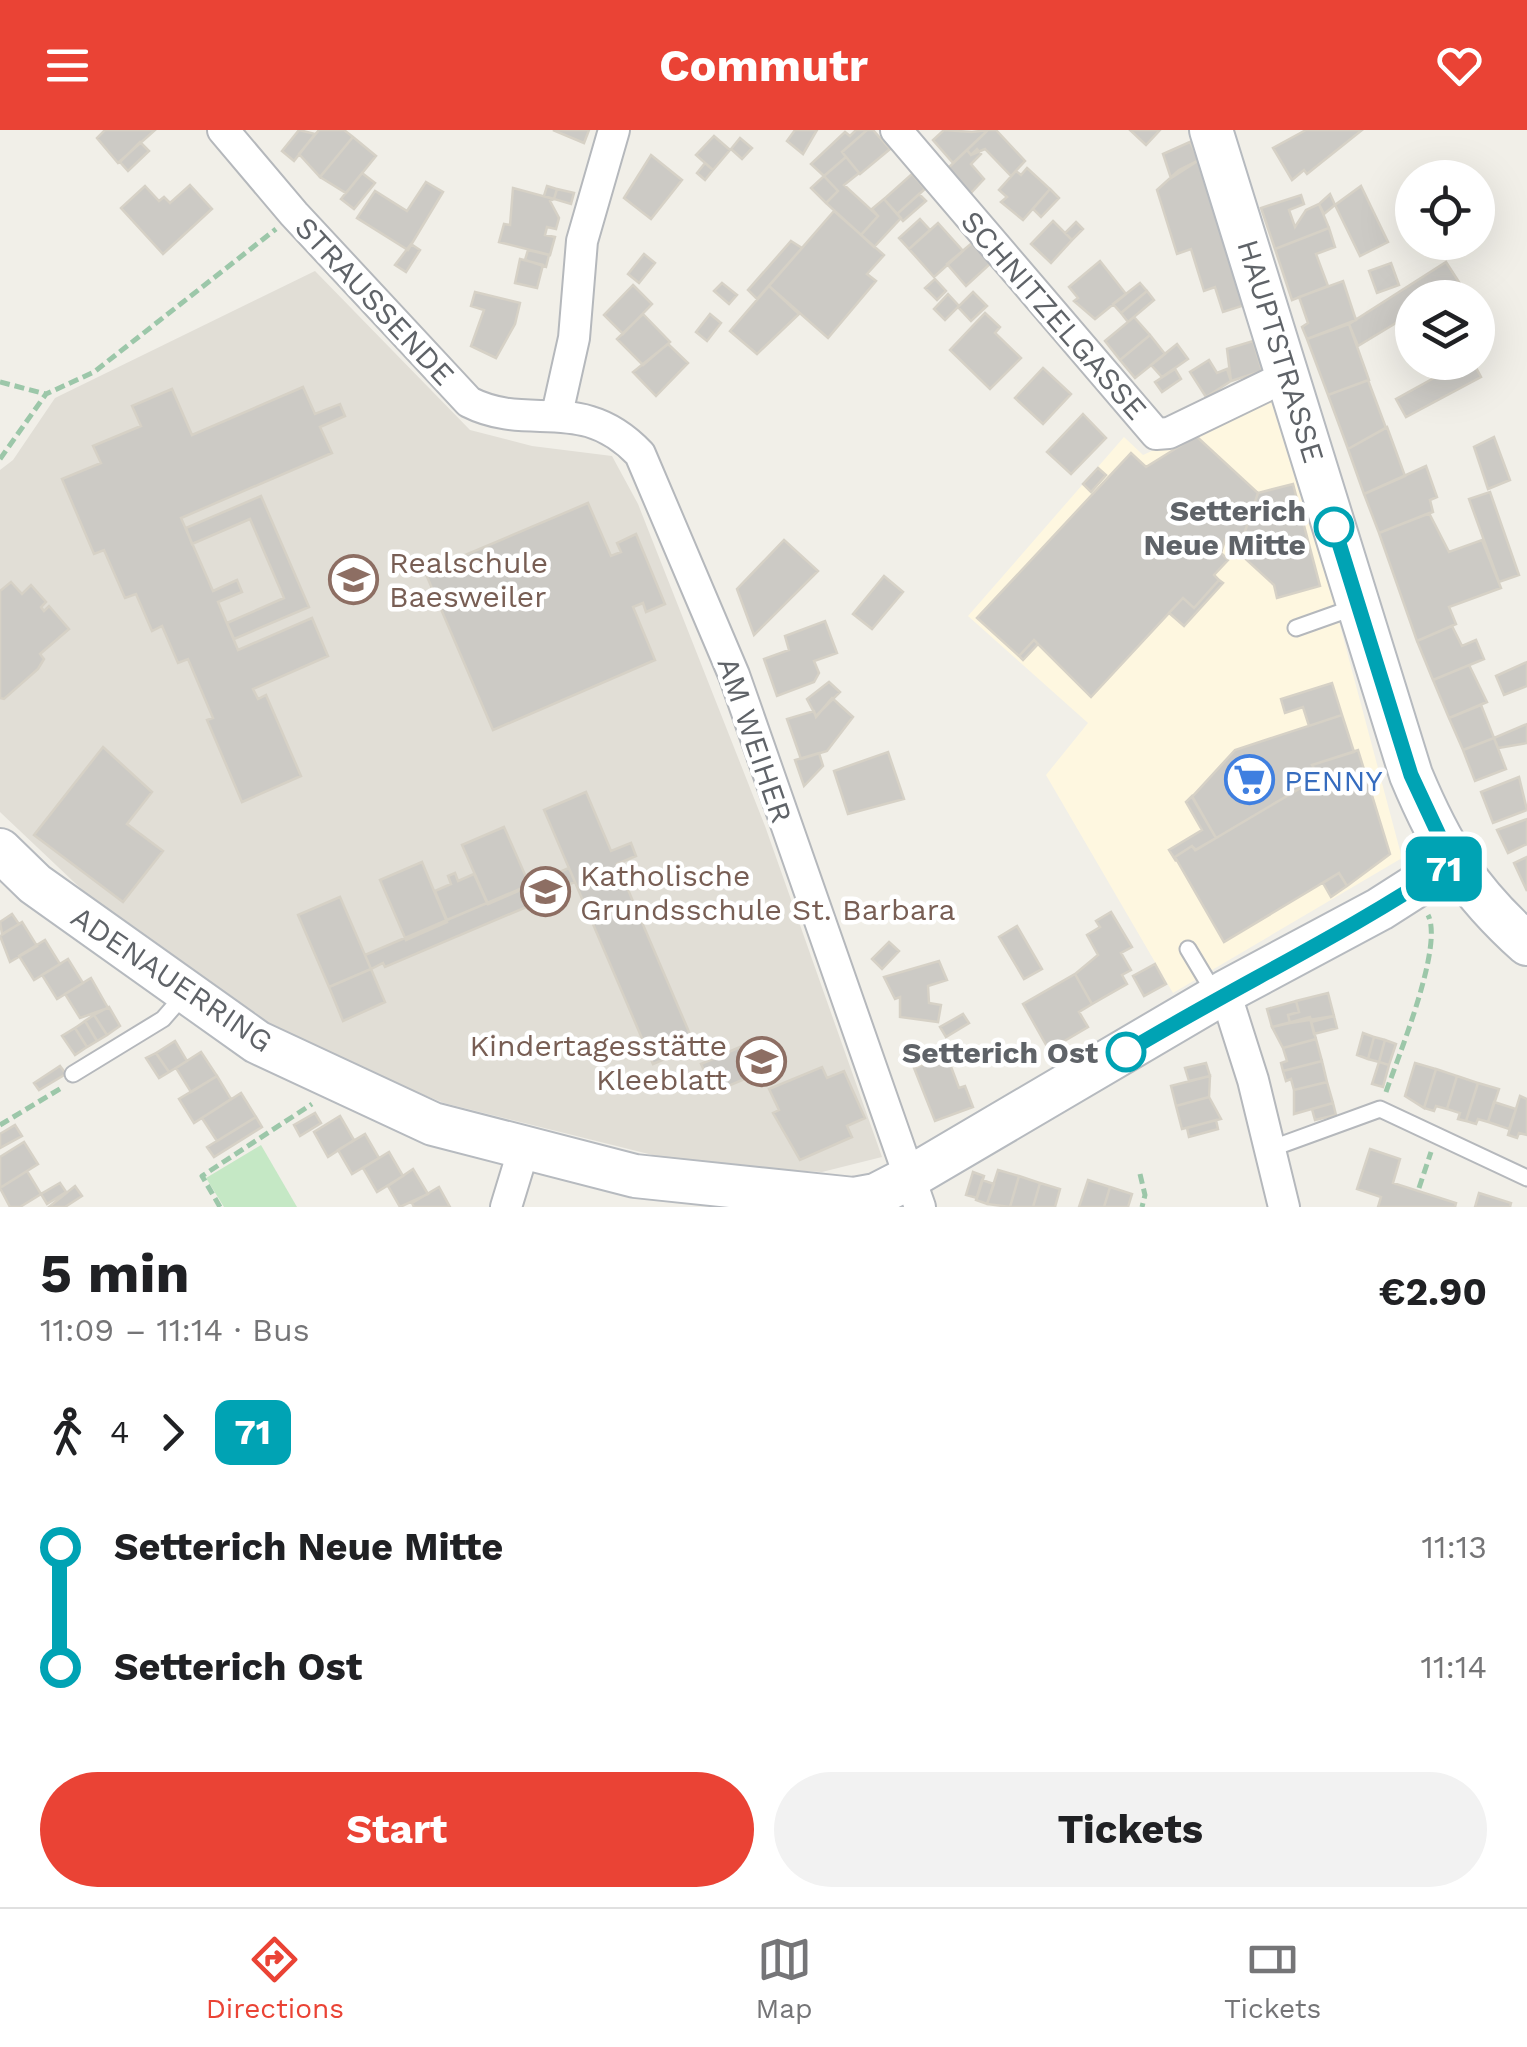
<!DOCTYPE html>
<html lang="en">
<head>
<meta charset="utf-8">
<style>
  :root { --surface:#fff; --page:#f2f2f2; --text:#202124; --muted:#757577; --line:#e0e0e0; --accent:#ea4335 }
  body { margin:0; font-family:"Work Sans",sans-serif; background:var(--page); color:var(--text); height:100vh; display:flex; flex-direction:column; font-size:38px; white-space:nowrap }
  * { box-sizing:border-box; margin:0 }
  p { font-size:32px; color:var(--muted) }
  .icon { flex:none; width:55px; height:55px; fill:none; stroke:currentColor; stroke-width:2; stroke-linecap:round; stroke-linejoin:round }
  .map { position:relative; height:1077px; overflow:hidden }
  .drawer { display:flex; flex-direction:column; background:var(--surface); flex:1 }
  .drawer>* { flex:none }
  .badge { padding:0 20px; border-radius:15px; font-size:35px; line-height:65px }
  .controls { position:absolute; left:1395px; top:30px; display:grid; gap:20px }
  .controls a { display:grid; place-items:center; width:100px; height:100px; border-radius:50%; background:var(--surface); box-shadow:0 10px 40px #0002; font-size:50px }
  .map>.badge { position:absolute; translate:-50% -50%; box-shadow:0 0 0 5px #fff }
  .legs { display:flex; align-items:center; gap:15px; height:110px; padding:0 40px; font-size:32px }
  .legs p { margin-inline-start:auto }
  .overview { display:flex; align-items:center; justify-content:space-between; height:170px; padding:0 40px }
  h1 { font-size:55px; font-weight:700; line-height:75px }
  .action { display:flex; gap:20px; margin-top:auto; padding:20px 40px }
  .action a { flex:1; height:115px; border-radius:60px; background:var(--accent); color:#fff; font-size:40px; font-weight:700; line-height:115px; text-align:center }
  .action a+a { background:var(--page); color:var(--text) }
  ul { padding:0 40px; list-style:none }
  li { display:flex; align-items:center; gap:35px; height:120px; font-size:38px }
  li i { display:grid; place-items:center; width:15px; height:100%; margin:0 12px; background:currentColor }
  li i::after { content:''; width:25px; height:25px; margin:-12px; border:8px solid; border-radius:50%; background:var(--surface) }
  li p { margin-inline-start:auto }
  li:first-child i { background:linear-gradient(#0000 50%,currentColor 0) }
  li:last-child i { background:linear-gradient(currentColor 50%,#0000 0) }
  header { display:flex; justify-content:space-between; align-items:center; height:130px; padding:0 40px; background:var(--accent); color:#fff; font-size:45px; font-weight:700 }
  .tabs { display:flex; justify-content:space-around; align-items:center; height:140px; border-top:2px solid var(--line); background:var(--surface); font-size:28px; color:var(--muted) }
  .tabs a { display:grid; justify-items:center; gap:5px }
  .tabs .active { color:var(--accent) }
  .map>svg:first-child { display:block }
</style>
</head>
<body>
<header><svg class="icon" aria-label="menu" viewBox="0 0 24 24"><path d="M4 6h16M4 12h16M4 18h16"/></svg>Commutr<svg class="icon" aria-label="heart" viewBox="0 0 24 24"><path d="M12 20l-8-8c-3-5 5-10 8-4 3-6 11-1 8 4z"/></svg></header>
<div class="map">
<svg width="1527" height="1077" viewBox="0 0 1527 1077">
  <rect width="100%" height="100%" fill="#f1efe8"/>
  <path fill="#fef7e0" d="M1278 263 1402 728 1173 863 1046 645 1088 593 968 486 1124 307 1143 325Z"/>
  <path fill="#e1ded6" d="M315 141 470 300 532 316 612 326 638 374 765 696 882 1027 822 1042 689 1034 444 973 347 934 268 893 113 789 0 682V340L13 330 55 268Z"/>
  <path fill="#c5e8c5" d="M261 1015 297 1077H224L206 1048Z"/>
  <path fill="#cccac5" stroke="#d6d1c6" stroke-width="2.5" d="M105 0H155L118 33 97 8Z
    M299 0 315 4 294 31 282 21Z
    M319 0H344L353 7 320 47 299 24Z
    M553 0H589L584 13Z
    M795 0H817L803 24 787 11Z
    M856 0H867L842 22 846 27 824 46 811 34 845 2 850 6Z
    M867 0H873L890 19 860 44 842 22Z
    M944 0 972 2 988 0 953 33 933 10Z
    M988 0H996L1025 31 1011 46 985 19 971 25 967 20Z
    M1130 0H1160L1146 15Z
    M1306 0H1362L1307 44 1304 40 1292 50 1273 18Z
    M714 6 730 20 713 40 696 25Z
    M353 7 376 26 346 63 320 47Z
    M740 8 752 18 742 29 731 19Z
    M140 12 149 21 128 41 120 32Z
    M1190 12 1199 30 1171 48 1163 24Z
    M977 19 981 24 971 34 984 49 970 64 947 39 967 20 971 25Z
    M651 25 682 50 651 89 624 68Z
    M846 27 859 43 844 55 878 86 861 105 826 73 838 61 824 46Z
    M1199 30 1245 175 1223 182 1215 157 1204 161 1191 119 1177 124 1157 60 1179 40Z
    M705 33 713 40 705 50 697 43Z
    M1027 38 1050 59 1023 90 1001 72 1007 67 999 60 1016 41 1021 45Z
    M362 43 375 53 354 79 341 69Z
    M912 44 925 59 897 84 884 69Z
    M824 46 838 61 826 73 811 58Z
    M426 52 443 62 408 120 357 88 375 61 407 81Z
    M190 55 212 79 163 124 121 78 145 56 159 71 164 67 170 73Z
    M547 56 557 59 554 69 544 66Z
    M1361 56 1388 112 1360 126 1335 75Z
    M513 58 554 69 550 71 559 88 556 99 547 97 545 105 555 107 550 125 499 112 504 94 510 95Z
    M557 59 574 63 571 74 554 69Z
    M1050 59 1059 68 1041 87 1033 79Z
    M919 64 926 71 903 91 897 84Z
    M1330 64 1335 75 1324 84 1319 74Z
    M1301 65 1304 74 1289 80 1295 97 1306 80 1319 74 1329 98 1275 119 1261 78Z
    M884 69 901 88 874 117 861 105 878 86 872 79Z
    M834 81 884 125 867 144 876 151 828 208 769 156Z
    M920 89 930 100 909 119 899 108Z
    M1053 91 1072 110 1051 133 1031 114Z
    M1076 92 1083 99 1072 110 1065 103Z
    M938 93 963 121 934 147 909 119Z
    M1329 98 1335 117 1316 124 1328 156 1292 170 1275 119Z
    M791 111 802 118 757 169 748 160Z
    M972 113 990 134 966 156 947 134Z
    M411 114 420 120 406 142 395 135Z
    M528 120 549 125 546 137 525 130Z
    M644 124 655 133 639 153 628 144Z
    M520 129 543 135 537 158 515 153Z
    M1100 131 1126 164 1095 189 1074 171 1078 168 1069 157Z
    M1446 132 1466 163 1459 168H1412V198L1407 201 1401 190 1358 216 1349 194Z
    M1391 133 1399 155 1377 163 1369 141Z
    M935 149 946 161 937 170 925 158Z
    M1343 151 1356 190 1307 209 1302 197 1308 193 1299 167Z
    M722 153 737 165 729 174 714 161Z
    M1140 153 1147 161 1121 183 1113 174Z
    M633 155 652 174 623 204 604 185Z
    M769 156 799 184 757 224 730 201Z
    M1147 161 1154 170 1128 192 1121 183Z
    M475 162 520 173 515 194 496 228 471 216 484 180 471 176Z
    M973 162 987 176 971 191 958 177Z
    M948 164 959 176 945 190 934 179Z
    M985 183 1000 197 995 203 1021 228 990 259 950 220Z
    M643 184 670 212 643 235 617 209Z
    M710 184 721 193 707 211 696 202Z
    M1134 187 1150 205 1120 230 1105 211Z
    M1349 194 1369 250 1328 265 1307 209Z
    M1150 205 1165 224 1135 248 1120 230Z
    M1253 211 1262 241 1231 251 1227 219Z
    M668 214 688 233 656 266 633 242Z
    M1177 214 1188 229 1162 247 1151 235Z
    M1209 230 1217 243 1227 239 1231 251 1206 267 1190 242Z
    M1463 232H1473L1481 247 1406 287 1396 269Z
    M1043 238 1071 264 1043 294 1015 268Z
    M1175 239 1181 249 1162 262 1155 252Z
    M1368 250 1386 298 1348 319 1328 265Z
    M303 257 315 284 340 274 345 286 320 297 332 323 181 388 213 461 237 450 242 462 218 472 238 520 312 488 328 526 253 559 258 569 266 565 301 646 242 672 207 590 213 588 188 529 178 533 162 496 152 501 136 464 125 468 104 420 94 424 62 349 101 333 93 316 141 296 132 276 172 259 192 305Z
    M1083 284 1106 308 1071 344 1047 322Z
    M1387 297 1405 346 1364 364 1348 319Z
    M1196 306 1258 363 1238 422 1225 410 1221 423 1228 430 1214 445 1219 450 1194 478 1183 468 1091 567 1034 510 1019 526 977 488 1131 323 1146 337Z
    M1494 307 1510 350 1488 359 1474 317Z
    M1426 336 1437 367 1430 370 1433 382 1379 403 1364 364Z
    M1098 338 1106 345 1091 362 1083 354Z
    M1293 354 1320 456 1277 468 1274 455 1238 422 1258 363Z
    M1490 362 1519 445 1499 452 1469 369Z
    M261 366 309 477 234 509 227 493 284 468 250 389 192 414 186 398Z
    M588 373 611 426 621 422 617 413 636 404 665 474 646 482 643 473 633 477 655 530 493 600 425 442Z
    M1429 383 1449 422 1482 410 1501 458 1449 477 1456 494 1417 511 1379 403Z
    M784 410 818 441 754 505 737 459Z
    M884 446 903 462 872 499 853 484Z
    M1219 450 1223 453 1184 496 1169 483 1183 468 1194 478Z
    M11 452 22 464 31 455 46 472 41 477 44 481 49 476 69 499 40 524 44 529 38 539 4 569 0 568V461Z
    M825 491 837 523 814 531 819 543 814 552 777 566 764 529 789 520 785 506Z
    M1452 496 1462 516 1476 510 1484 529 1433 550 1417 511Z
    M1034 510 1038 514 1023 530 1019 526Z
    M1527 532V556L1504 565 1496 546Z
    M1469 535 1487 572 1449 588 1433 550Z
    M829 552 840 562 816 586 807 569Z
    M1332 553 1342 585 1309 596 1303 577 1285 583 1281 569Z
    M832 568 853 587 827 621 801 629 787 589 814 581 816 587Z
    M1481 575 1494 608 1463 620 1449 588Z
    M1342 585 1354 622 1312 635 1319 647 1216 708 1192 667 1235 620Z
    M1527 594V613L1498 618 1494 608Z
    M1494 608 1506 639 1475 651 1463 620Z
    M103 617 152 662 127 694 163 721 123 772 34 705Z
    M1358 620 1390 724 1347 756 1339 743 1224 812 1175 727 1192 716 1196 720 1319 647 1312 635Z
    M888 622 904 669 848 684 834 641Z
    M819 623 823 636 804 656 795 630Z
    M1519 647 1527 680 1493 693 1481 662Z
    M586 662 611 721 631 713 636 726 617 734 695 916 653 934 544 680Z
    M1192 666 1216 708 1195 720 1192 716 1175 727 1176 731 1169 720 1202 700 1186 672Z
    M1527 689V714L1508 723 1497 700Z
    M504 697 530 756 488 774 462 715Z
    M1527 727V761L1514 733Z
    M422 732 447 792 406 810 380 750Z
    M569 738 575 752 562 757 564 761 385 837 383 833 371 839 365 825Z
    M455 743 458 751 474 744 487 773 447 790 435 761 451 754 448 746Z
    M1339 743 1347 756 1331 767 1323 753Z
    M340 767 371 839 329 857 298 785Z
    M1111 782 1132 817 1121 823 1131 840 1122 845 1127 854 1092 874 1075 844 1098 825 1087 805 1100 797 1096 791Z
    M12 784 19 794 2 804 0 792Z
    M22 792 37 816 10 832 0 806Z
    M1017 796 1042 839 1024 849 999 807Z
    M45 810 60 834 34 850 19 826Z
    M889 812 899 821 882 839 872 829Z
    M68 829 83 853 57 869 42 845Z
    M939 831 947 850 928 856 929 873 941 875 938 892 900 887V867L895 869 884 847Z
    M1155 834 1166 854 1144 866 1133 846Z
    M371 839 385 872 343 891 329 857Z
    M1075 844 1092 874 1079 882 1088 897 1049 920 1023 874Z
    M91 848 108 878 80 888 65 864Z
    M1328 863 1334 886 1290 893 1288 885 1299 882 1296 871Z
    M1296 871 1299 882 1288 885 1290 893 1272 897 1267 879Z
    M109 877 120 896 107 905 94 885Z
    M963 884 969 893 946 907 940 897Z
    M94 885 107 905 97 911 85 891Z
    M1334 886 1337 898 1314 904 1311 892Z
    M1310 887 1316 909 1283 918 1272 897Z
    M85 891 97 911 87 917 75 898Z
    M75 898 87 917 75 925 62 906Z
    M1363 903 1374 907 1368 929 1357 925Z
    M1374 907 1385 910 1379 932 1368 929Z
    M1316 909 1322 931 1283 941 1281 933 1287 931 1283 918Z
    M1385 910 1396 914 1389 935 1379 932Z
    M175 911 187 931 169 942 156 923Z
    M747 914 759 943 714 962 701 934Z
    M201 922 217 946 191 962 176 938Z
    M156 923 169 942 159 948 146 928Z
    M952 923 947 926 959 958 965 956 973 977 935 991 914 938Z
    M1322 931 1327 952 1294 960 1291 949 1286 951 1283 941Z
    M1379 932 1389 935 1383 957 1372 954Z
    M1206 933 1210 946 1189 951 1185 938Z
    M1415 933 1436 939 1424 978 1405 966Z
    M60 936 66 944 39 960 34 953Z
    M822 937 827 948 844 941 865 988 847 996 852 1007 800 1030 773 983 779 980 769 959Z
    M1436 939 1457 946 1447 979 1436 976 1434 981 1424 978Z
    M217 946 231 969 194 993 179 969Z
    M1210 946 1209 967 1176 976 1171 956Z
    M1457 946 1478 953 1466 991 1458 989 1460 983 1447 979Z
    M1327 952 1333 973 1294 984V960Z
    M1478 953 1499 959 1488 992 1478 989 1476 994 1466 991Z
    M241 963 256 987 217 1011 202 988Z
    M1520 966 1527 969V1005L1519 1003 1517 1008 1508 1005Z
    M1209 967 1221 989 1182 999 1176 976Z
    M1494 972 1516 979 1509 999 1488 992Z
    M1333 973 1336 985 1315 990 1312 979Z
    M315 983 321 993 300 1006 294 995Z
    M340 986 354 1010 328 1027 314 1002Z
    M256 987 262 997 214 1027 207 1017Z
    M1216 990 1218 999 1189 1007 1187 998Z
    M15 995 22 1006 0 1018V1004Z
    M365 1004 379 1028 352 1044 338 1020Z
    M24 1012 38 1034 0 1058V1027Z
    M1370 1019 1400 1029 1393 1053 1456 1073 1455 1077H1378L1381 1067 1357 1059Z
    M389 1022 403 1046 377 1062 363 1038Z
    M413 1039 428 1064 400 1077 388 1056Z
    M998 1040 1019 1046 1010 1077 987 1074Z
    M27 1041 41 1064 20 1077H10L0 1058Z
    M973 1042 984 1046 977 1068 966 1065Z
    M1019 1046 1040 1053 1033 1077H1010Z
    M982 1050 994 1054 987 1074 976 1070Z
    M1088 1050 1110 1057 1104 1077H1079Z
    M60 1053 66 1062 47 1074 41 1064Z
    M1040 1053 1060 1059 1055 1077H1033Z
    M75 1056 82 1066 65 1077H49Z
    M439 1057 450 1077H414L412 1073Z
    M1110 1057 1132 1064 1128 1077H1104Z
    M1479 1063 1511 1073 1510 1077H1475Z"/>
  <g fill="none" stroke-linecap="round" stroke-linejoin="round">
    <defs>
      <path id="lane" d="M1296 498 1358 476
        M1188 819 1215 864
        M73 944 163 889 184 865
        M1270 1019 1380 979 1527 1048"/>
      <path id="street" d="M223 0 294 84 469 272C530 303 581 262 640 324L734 545 920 1077
        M896 0 1156 304 1169 303 1289 245
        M557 284 574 208 582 111 614 0
        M1225 862 1253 950 1284 1077
        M506 1077 524 1018"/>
      <path id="secondary" d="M1211 0 1411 645C1441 717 1468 761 1527 814
        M0 720 35 754 257 912 433 994 635 1046 854 1069 876 1065 907 1049 1225 862 1380 779 1452 733"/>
    </defs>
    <use href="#lane" stroke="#b5b8bc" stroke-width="19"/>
    <use href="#street" stroke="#b5b8bc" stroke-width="34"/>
    <use href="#secondary" stroke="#b6babf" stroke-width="46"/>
    <path stroke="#9cc7a9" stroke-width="5" stroke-dasharray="10 5" stroke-linecap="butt" d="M0 252 46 264
      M0 329 46 264 94 242 276 99
      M1386 962C1398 927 1444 816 1428 785
      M0 995 63 957
      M1140 1044 1145 1065 1142 1077
      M1419 1058 1431 1022
      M220 1077 202 1046 312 974"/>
    <use href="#lane" stroke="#fff" stroke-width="15"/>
    <use href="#street" stroke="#fff" stroke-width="30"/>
    <use href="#secondary" stroke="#fff" stroke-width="42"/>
  </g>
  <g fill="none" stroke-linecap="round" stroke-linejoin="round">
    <defs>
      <path id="line-1" d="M1126 922C1234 857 1348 803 1452 733L1411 645 1334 397"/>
    </defs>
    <use href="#line-1" stroke="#fff" stroke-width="22"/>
    <use href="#line-1" stroke="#00a3b4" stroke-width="15"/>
  </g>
  <defs>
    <symbol id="school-ring" viewBox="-11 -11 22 22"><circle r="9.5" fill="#fff" stroke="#8d6e63" stroke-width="1.5"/><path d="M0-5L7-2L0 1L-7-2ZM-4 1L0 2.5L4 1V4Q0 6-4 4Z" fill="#8d6e63"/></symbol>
    <symbol id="supermarket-ring" viewBox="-11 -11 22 22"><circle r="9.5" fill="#fff" stroke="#3f7fe0" stroke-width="1.5"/><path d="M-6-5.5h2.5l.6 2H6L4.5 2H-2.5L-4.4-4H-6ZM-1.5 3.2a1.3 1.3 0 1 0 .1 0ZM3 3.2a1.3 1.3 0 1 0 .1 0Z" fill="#3f7fe0"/></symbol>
  </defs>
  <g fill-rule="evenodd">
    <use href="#school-ring" x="326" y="422" width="55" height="55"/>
    <use href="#supermarket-ring" x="1222" y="622" width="55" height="55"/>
    <use href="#school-ring" x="518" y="734" width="55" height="55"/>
    <use href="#school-ring" x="734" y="904" width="55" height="55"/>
  </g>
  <g fill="#fff" stroke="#00a3b4" stroke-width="5">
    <circle cx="1334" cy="397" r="18"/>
    <circle cx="1126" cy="922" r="18"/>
  </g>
  <g text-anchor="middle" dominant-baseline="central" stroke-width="9" stroke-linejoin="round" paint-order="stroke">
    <g font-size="30" fill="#5f6368" stroke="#fff">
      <text transform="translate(375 171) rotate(47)">STRAUSSENDE</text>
      <text transform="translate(1054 185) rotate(49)">SCHNITZELGASSE</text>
      <text transform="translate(1281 221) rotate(73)">HAUPTSTRASSE</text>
      <text transform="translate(755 610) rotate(71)">AM WEIHER</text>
      <text transform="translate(172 849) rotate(34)">ADENAUERRING</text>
    </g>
    <g font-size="30" font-weight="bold" fill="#5f6368" stroke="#fff" text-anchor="end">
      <text x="1306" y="380">Setterich<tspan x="1306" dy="34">Neue Mitte</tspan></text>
      <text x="1098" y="922">Setterich Ost</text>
    </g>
    <g font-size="30" fill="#785e54" stroke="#fff" text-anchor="start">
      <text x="389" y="432">Realschule<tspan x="389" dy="34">Baesweiler</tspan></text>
      <text x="580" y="745">Katholische<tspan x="580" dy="34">Grundsschule St. Barbara</tspan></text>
      <text x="727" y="915" text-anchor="end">Kindertagesstätte<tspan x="727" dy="34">Kleeblatt</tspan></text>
    </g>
    <g font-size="30" fill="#366cbe" stroke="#fff" text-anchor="start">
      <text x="1284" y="650">PENNY</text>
    </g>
  </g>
</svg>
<div class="controls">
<a><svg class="icon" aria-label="locate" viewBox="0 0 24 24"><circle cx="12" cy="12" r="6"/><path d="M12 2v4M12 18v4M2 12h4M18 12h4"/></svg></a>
<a><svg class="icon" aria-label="layers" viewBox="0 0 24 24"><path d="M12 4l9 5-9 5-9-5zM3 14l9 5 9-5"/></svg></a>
</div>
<b class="badge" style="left:1444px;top:739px;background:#00a3b4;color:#fff">71</b>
</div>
<section class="drawer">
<div class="overview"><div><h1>5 min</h1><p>11:09 – 11:14 · Bus</p></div><b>€2.90</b></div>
<div class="legs"><svg class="icon" aria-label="walk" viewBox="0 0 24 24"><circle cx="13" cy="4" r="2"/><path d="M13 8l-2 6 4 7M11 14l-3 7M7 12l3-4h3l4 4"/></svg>4<svg class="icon" aria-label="forward" viewBox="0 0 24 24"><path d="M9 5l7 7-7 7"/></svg><b class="badge" style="background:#00a3b4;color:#fff">71</b></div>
<ul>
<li><i style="color:#00a3b4"></i><b>Setterich Neue Mitte</b><p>11:13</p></li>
<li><i style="color:#00a3b4"></i><b>Setterich Ost</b><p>11:14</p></li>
</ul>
<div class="action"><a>Start</a><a>Tickets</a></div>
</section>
<nav class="tabs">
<a class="active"><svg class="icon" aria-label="directions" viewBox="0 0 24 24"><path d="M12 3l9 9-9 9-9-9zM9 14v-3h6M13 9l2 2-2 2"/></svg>Directions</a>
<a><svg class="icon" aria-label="map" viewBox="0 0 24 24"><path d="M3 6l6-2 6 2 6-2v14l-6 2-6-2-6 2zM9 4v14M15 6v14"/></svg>Map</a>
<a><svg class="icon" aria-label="tickets" viewBox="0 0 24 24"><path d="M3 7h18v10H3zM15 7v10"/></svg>Tickets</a>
</nav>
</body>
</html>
